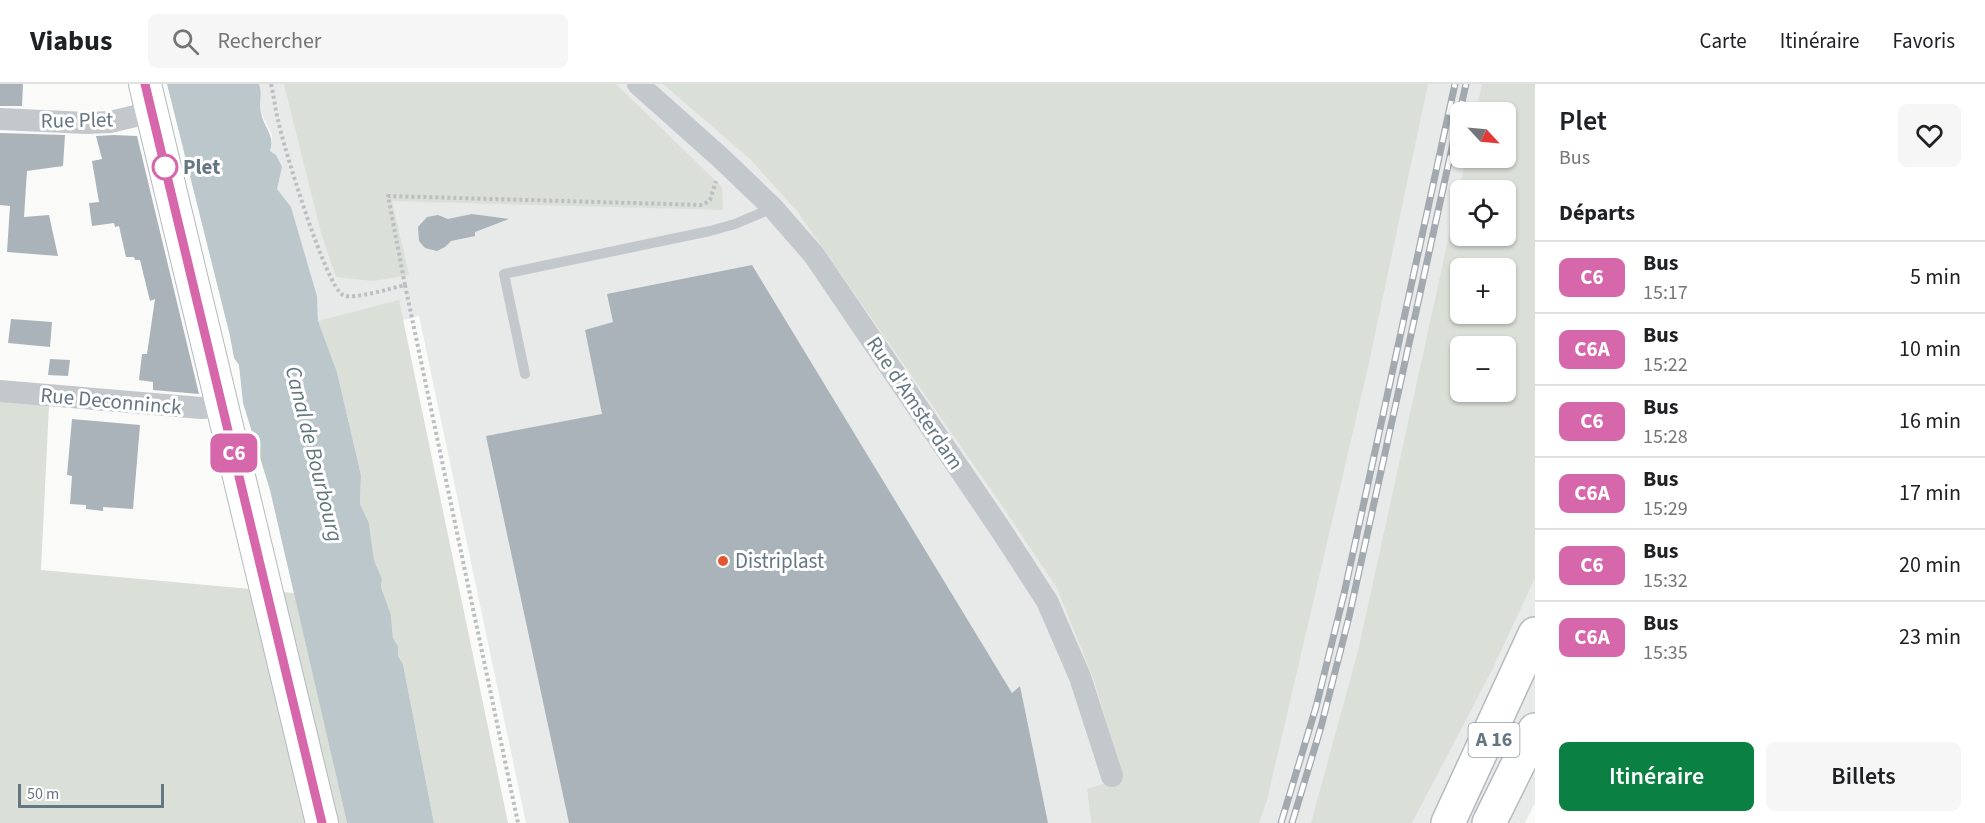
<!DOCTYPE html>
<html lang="fr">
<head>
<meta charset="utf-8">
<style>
  :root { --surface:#fff; --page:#f6f6f6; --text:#202124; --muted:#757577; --line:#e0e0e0; --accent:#0b8043 }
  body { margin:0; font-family:"Source Sans 3",sans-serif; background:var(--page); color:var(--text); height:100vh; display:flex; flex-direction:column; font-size:22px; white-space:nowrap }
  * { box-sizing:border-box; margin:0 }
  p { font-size:20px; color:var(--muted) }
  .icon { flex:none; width:33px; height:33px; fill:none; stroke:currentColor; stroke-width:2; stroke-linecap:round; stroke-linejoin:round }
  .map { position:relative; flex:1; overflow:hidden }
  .details { display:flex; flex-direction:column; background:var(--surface); width:450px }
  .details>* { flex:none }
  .badge { padding:0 12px; border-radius:9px; font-size:21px; line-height:39px }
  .needle { width:39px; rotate:116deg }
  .fabs { position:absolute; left:1450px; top:18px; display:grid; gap:12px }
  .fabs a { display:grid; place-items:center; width:66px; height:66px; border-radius:9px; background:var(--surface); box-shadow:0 2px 4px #0004; font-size:30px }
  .scale { position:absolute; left:18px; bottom:15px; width:146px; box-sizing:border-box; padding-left:6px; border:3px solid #657683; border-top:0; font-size:16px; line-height:21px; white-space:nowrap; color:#657683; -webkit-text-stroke:4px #fff; paint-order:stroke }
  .map>.badge { position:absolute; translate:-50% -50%; box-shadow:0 0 0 3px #fff }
  h2 { padding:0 24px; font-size:22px; line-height:54px }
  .round { display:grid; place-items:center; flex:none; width:63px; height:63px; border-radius:9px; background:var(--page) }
  .head { display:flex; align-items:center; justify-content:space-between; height:102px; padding:0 24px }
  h1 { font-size:28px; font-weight:600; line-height:45px }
  .button { display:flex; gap:12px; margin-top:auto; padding:12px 24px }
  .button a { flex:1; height:69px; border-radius:9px; background:var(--accent); color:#fff; font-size:24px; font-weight:600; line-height:69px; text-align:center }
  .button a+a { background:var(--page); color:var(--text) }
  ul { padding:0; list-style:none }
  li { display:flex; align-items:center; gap:18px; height:72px; padding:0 24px; border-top:2px solid var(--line) }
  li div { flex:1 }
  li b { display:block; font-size:22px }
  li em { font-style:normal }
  li .badge { min-width:66px; font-weight:700; text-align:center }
  header { display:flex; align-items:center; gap:36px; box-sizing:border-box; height:84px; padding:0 30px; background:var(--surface); border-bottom:2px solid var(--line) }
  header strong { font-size:28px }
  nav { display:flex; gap:33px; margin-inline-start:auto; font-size:21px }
  .search { width:420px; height:54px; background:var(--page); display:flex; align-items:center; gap:15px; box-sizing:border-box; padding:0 21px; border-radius:9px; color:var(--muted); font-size:22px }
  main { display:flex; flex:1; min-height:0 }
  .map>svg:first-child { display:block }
</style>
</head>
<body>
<header>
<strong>Viabus</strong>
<div class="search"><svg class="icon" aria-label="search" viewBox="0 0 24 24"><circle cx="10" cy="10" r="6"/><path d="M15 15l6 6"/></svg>Rechercher</div>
<nav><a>Carte</a><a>Itinéraire</a><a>Favoris</a></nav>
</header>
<main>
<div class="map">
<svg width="1535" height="739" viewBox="0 0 1535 739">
  <rect width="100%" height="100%" fill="#fafaf8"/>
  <path fill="#e8e9e9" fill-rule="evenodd" d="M259 0H1535V719L1525 739H1180L1087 705 1091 739H526L419 232 326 257 318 237 317 212 291 123 277 105 282 83 270 67 272 51 260 27ZM1461 28H1506V74H1461ZM1461 106H1506V152H1461ZM1461 184H1506V230H1461ZM1461 262H1506V308H1461Z"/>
  <path fill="#dadfd7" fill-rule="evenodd" d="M284 0H616L722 103 723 126 392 117 409 191 373 197 336 193 321 149Z
    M663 0H1428L1368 283 1267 716 1259 739H1091L1087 705 1123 694 1094 596 1057 504 1001 420 797 127 749 74Z
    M1482 0H1535V494L1492 586 1412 739H1311L1358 567 1466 74H1506V28H1476ZM1461 106H1506V152H1461ZM1506 184V230H1461V184ZM1506 262V308H1461V262Z
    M399 216 508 739H434L403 580 398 572V562L393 554 391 531 381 503 382 495 374 476 369 439 360 420 361 391 337 288 318 237Z
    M0 317 49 321 41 486 294 509 347 739H0Z"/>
  <path fill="#bbc7cb" d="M167 0H259C263 11 258 19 261 29 264 44 275 50 270 67L276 71 282 83 277 105 291 123 317 212 318 237 337 288 361 391 360 420 369 439 374 476 382 495 381 503 391 531 393 554 398 562V572L403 580 434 739H347L270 406 243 319 239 281 234 274 230 252Z"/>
  <path fill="#aab3b9" d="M0 0H23L22 22H0Z
    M0 49 65 51 63 82 27 87 24 133 49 131 58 172 7 168 10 122 0 121Z
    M114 51 137 52 199 310 153 306V298L139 296 142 270H147L155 215 150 217 140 176H135L134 173H126L119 142 115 143 114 139 92 142 89 119 99 118 92 77 102 75 96 52Z
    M472 130 509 135 475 148V152L451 157 445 163 437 167 425 164 419 157 418 143 427 133 438 131 448 135Z
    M752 181 1012 609 1020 602 1048 739H569L486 352 602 330 585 246 613 238 607 210Z
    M11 235 52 238 50 263 8 259Z
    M50 275 70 276 68 292 48 291Z
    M72 335 140 341 133 425 103 423V427L86 425V421L70 420 72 392 67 391Z"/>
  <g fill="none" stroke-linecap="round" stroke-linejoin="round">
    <defs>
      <path id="secondary" d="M145 0 322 739"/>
      <path id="motorway" d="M1448 739 1535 550
        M1489 739 1535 646"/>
    </defs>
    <use href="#secondary" stroke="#b3babf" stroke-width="34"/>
    <use href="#motorway" stroke="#b4b9bd" stroke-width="36"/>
    <path stroke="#bbbfc2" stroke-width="4" stroke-dasharray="3 3" stroke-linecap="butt" d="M271 0C274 12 275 24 278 36 283 61 326 203 343 211 353 216 392 204 405 201L518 739
      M405 201 388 112 703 121 710 116 716 97"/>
    <path stroke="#c3c8cc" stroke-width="10" d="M525 290 504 190 710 147 735 140 773 124"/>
    <path stroke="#c3c8cc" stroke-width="22" d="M638 0 722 75 773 124 814 171 1001 446 1047 517 1080 593 1112 692
      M0 35 87 39 110 38 152 28
      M0 307 201 324 223 323"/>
    <use href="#secondary" stroke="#fff" stroke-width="32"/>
    <use href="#motorway" stroke="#fff" stroke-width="33"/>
    <defs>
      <path id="rail" d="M1281 739 1316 623 1344 510 1455 0
        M1292 739 1321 643 1349 533 1466 0"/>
    </defs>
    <use href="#rail" stroke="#a2aab0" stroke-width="7"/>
    <use href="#rail" stroke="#fff" stroke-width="4.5" stroke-dasharray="14" stroke-linecap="butt"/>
  </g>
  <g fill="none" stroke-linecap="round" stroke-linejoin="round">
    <defs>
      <path id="line" d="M145 0 322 739"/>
    </defs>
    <use href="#line" stroke="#fff" stroke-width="14"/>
    <use href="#line" stroke="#d767ab" stroke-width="9"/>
  </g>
  <circle fill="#fff" stroke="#d767ab" stroke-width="3" cx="165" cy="83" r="12"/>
  <circle fill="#e4572e" stroke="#fff" stroke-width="2" cx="723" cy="477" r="6"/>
  <g text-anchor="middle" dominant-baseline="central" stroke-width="6" stroke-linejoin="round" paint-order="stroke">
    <rect fill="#fff" stroke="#939fa8" stroke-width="1.5" x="1468.5" y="639" width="51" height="34" rx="4.5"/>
    <g font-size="20" font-weight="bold" fill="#657683">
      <text x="1494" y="656">A 16</text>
    </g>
    <g font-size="21" fill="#657683" stroke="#fff">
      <text transform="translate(77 36) rotate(-1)">Rue Plet</text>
      <text transform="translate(111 317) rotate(5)">Rue Deconninck</text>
      <text transform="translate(915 319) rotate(56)">Rue d'Amsterdam</text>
    </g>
    <g font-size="21" font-weight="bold" fill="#657683" stroke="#fff" text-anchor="start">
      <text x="183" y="83">Plet</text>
    </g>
    <g font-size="21" fill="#657683" stroke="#fff" text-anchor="start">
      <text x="735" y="477">Distriplast</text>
    </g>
    <g font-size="22" font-style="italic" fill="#60757c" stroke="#fff">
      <text transform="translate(314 370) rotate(76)">Canal de Bourbourg</text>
    </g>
  </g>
</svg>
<div class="fabs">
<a><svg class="needle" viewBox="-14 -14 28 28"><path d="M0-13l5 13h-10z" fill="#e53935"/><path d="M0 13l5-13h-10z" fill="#757577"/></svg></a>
<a><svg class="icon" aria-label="locate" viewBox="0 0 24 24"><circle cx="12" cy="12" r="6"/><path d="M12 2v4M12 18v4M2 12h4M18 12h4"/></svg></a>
<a>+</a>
<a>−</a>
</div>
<div class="scale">50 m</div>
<b class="badge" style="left:234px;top:369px;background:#d767ab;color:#fff">C6</b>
</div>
<section class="details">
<div class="head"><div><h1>Plet</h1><p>Bus</p></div><a class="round"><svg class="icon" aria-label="heart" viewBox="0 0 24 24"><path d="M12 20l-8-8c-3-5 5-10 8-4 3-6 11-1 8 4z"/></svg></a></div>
<h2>Départs</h2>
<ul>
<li><span class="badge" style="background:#d767ab;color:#fff">C6</span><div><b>Bus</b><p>15:17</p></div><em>5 min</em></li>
<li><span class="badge" style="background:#d767ab;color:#fff">C6A</span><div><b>Bus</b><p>15:22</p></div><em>10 min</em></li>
<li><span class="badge" style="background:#d767ab;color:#fff">C6</span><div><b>Bus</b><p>15:28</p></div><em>16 min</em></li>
<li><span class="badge" style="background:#d767ab;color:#fff">C6A</span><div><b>Bus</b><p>15:29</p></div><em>17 min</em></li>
<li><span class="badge" style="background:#d767ab;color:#fff">C6</span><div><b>Bus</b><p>15:32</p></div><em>20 min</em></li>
<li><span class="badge" style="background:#d767ab;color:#fff">C6A</span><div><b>Bus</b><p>15:35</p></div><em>23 min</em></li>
</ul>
<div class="button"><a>Itinéraire</a><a>Billets</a></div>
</section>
</main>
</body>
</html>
